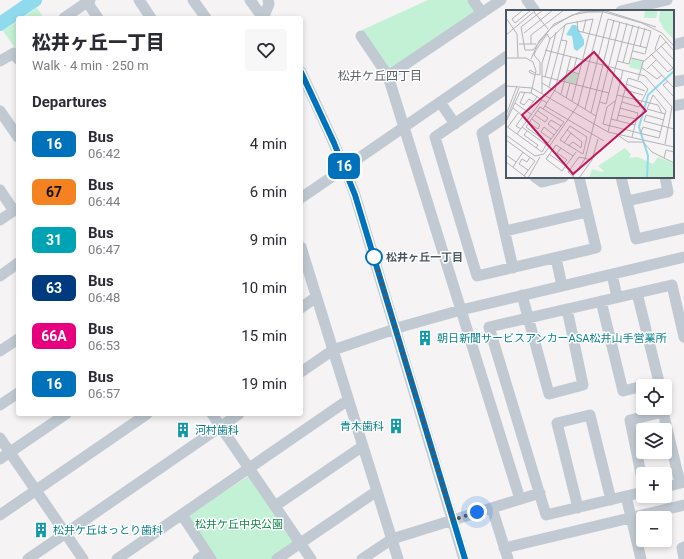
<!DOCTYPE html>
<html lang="en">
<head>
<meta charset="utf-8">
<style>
	:root { --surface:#fff; --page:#f7f7f7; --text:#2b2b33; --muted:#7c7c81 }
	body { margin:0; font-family:Roboto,"Noto Sans JP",sans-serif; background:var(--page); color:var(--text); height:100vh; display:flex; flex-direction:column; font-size:15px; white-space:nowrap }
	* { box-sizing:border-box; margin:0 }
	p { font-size:13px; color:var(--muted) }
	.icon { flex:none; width:22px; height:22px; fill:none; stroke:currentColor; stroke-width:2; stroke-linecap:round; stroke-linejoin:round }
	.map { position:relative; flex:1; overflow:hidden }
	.details { position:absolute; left:16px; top:16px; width:287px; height:400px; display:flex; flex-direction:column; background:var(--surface); border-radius:4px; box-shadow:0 2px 6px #0003 }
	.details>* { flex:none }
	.badge { padding:0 8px; border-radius:6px; font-size:14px; line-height:26px }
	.controls { position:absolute; left:636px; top:379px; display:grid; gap:8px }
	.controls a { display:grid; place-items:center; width:36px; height:36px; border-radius:4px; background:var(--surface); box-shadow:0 2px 6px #0003; font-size:20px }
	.you { position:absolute; width:20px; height:20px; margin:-10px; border:3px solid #fff; border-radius:50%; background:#1a73e8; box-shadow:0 0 0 6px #1a73e833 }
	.map>.badge { position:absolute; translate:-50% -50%; box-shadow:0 0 0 2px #fff }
	h2 { padding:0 16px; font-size:15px; line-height:36px }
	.round { display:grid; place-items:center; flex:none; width:42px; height:42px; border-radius:4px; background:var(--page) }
	.head { display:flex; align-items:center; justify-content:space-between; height:68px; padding:0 16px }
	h1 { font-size:19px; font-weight:800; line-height:30px }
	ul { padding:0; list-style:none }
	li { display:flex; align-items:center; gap:12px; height:48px; padding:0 16px }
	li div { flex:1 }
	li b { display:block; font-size:15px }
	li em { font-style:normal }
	li .badge { min-width:44px; font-weight:700; text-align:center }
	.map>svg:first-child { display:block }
	.green { fill:#c3f1d5 }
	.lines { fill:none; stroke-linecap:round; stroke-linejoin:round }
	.river { stroke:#90daee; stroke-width:14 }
	.minor { stroke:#c1cad2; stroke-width:11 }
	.line-casing { stroke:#fff; stroke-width:9 }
	.line { stroke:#0072bc; stroke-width:6 }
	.walk { stroke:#4a5661; stroke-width:4; stroke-dasharray:0 7.2 }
	.stop-dot { fill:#fff; stroke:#0072bc; stroke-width:2 }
	.labels { text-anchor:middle; stroke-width:3; stroke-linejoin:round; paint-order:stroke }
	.stop-label { font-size:11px; font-weight:bold; fill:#4a5661; stroke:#fff; text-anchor:start }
	.culture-label { font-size:11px; fill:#0d838f; stroke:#fff; text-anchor:start }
	.park-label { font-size:11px; fill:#17864f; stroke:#fff }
	.neighbourhood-label { font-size:12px; fill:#5f6368; stroke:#fff }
	.inset-river { fill:none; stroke:#90daee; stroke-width:2 }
	.inset-road { fill:none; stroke:#b1b4b9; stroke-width:1 }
	.view { fill:#c2185b; fill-opacity:0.15; stroke:#c2185b; stroke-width:2 }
	.inset-edge { fill:none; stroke:#4a5661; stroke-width:2 }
</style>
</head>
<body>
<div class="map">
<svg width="684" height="559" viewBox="0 0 684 559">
	<rect width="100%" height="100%" fill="#f5f3f3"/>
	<path class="green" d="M428 0H469L475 8 474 13 391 72 362 32V30Z
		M37 8 44 18H22Z
		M18 21V52L3 31Z
		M250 475 295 543 271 559H216L188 516Z"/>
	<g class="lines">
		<path class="river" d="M0 24 35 0"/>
		<path class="minor" d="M139 0 151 18
			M193 0 206 18
			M250 0 263 18
			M473 0 482 13
			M527 0 535 11
			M87 2 98 18
			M621 11 667 0
			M64 18 90 0
			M263 18 269 4 268 0
			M361 36 388 76 520 499
			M673 45 684 42
			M0 61 14 53 18 59
			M301 72C320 113 340 153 355 195L464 559
			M388 76 501 0
			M673 82 684 80
			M507 88 435 137 477 276 596 248 579 177
			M440 102 455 124
			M673 106 684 104
			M0 111 18 137
			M507 116 482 133 513 268
			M535 177 542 182 563 177
			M621 177 636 239 684 228
			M0 190 14 211
			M301 198 507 56
			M627 201 668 192 665 177
			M0 220 18 208
			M505 231 587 212
			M301 247 398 559
			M556 258 562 286
			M612 274 617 297
			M0 276 18 263
			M522 295 549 394 583 385 567 309
			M601 301 623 391 659 382 637 293
			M301 308 316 297
			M0 351 18 339
			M301 372 333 350 404 326 461 310 684 257
			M0 405 18 393
			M212 414 311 559
			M0 438 83 559
			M0 459 66 414
			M643 484 630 420 663 412 680 483
			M665 487 684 482
			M643 492 546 515 489 327 672 285 684 337
			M626 496 641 559
			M275 506 363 446
			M492 508 508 559
			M578 508 557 423 590 415 611 500
			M0 515 147 414
			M182 515 211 559
			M684 547 682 548 684 558
			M504 548 684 505
			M28 559 239 414
			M117 559 348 400
			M198 559 207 553
			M277 559 377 491
			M362 559 392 539 540 493"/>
	</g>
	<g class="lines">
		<defs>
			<path id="line" d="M301 72 334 143 355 195 465 559"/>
		</defs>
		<use href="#line" class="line-casing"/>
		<use href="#line" class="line"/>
		<path class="walk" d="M374 257 453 520 477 512"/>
	</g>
	<defs>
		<symbol id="building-bare" viewBox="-9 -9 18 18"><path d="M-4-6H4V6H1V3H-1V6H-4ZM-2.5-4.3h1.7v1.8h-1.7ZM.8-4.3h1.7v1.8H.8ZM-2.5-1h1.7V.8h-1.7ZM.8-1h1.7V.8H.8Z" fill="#0f9aa8" stroke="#fff" stroke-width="2.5" paint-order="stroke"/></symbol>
	</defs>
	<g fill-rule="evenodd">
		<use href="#building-bare" x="414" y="327" width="22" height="22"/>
		<use href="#building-bare" x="385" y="415" width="22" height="22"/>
		<use href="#building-bare" x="172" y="419" width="22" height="22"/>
		<use href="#building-bare" x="30" y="519" width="22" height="22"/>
	</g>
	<circle class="stop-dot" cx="374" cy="257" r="8"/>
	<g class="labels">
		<g class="stop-label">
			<text x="386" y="261">松井ヶ丘一丁目</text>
		</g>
		<g class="culture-label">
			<text x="437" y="342">朝日新聞サービスアンカーASA松井山手営業所</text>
			<text x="384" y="430" text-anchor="end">青木歯科</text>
			<text x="195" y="434">河村歯科</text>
			<text x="53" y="534">松井ケ丘はっとり歯科</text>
		</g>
		<g class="park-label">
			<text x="239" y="528">松井ケ丘中央公園</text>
		</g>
		<g class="neighbourhood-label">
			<text x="380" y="80">松井ケ丘四丁目</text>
		</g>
	</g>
	<g transform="translate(506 10)">
		<rect width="168" height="168" fill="#f5f3f3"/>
		<path d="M139 0H152L150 8H138ZM154 0H168V30L157 18 154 11 153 12ZM126 48 138 51 134 60 123 57ZM61 61 72 64 70 74 58 71ZM119 138 125 144 123 148 132 147 147 154 152 147 168 154V168H83L86 159 96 162 98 161 92 156Z" fill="#c3f1d5"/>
		<path d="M66 15H70L78 30V35L71 41 68 39 66 26 60 25Z" fill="#90daee"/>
		<path class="inset-river" d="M141 168 142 146 133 117 142 85 168 61"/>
		<path class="inset-road" d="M17 0 6 9 9 13 25 0M37 0 15 17 19 40H27L48 14 74 2 100 1 150 17M28 2 42 19M0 8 11 24 12 48M71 11 72 21 141 38M77 22 80 9M18 23 47 0M0 25 30 0M13 34H30M25 34V25L58 0M155 36 168 50M134 37 139 18M39 40 139 66 166 97 159 134M145 44 162 62 167 58M0 48H20L27 52 30 61 25 83M125 48 138 51M25 49 33 31 46 17 66 5 82 2H98L136 13 156 23 168 36M111 51 123 54 133 16M117 53 127 15M145 54 168 78M135 57 151 69 156 65M167 58 149 39 154 25 168 41M141 59 150 50M61 60 73 64M67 62 71 47M29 64 34 65V52L28 45 30 40 41 24 44 29M29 65 23 62 24 60 29 63M36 66 103 83M39 67 50 22M132 70 137 52 160 32M162 71 157 75 168 87M36 73 90 106M120 74 139 81M0 76 26 78 102 122 168 137M43 77 59 15M119 80 137 85M19 82 14 93 18 95 23 89 28 92M36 83V53L44 29 60 14 87 9 66 91M55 84 65 46M111 85 152 95 156 103M60 88 64 73M109 91 101 97 97 114 153 128 159 104 160 101 147 85 141 99 159 104M94 92 100 94 121 13M9 93 26 105M39 96 98 131M34 97 58 112 42 133 20 117ZM7 98 17 106 10 116 15 119M114 98 132 103 126 127M37 99 49 80 61 31 55 30M79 99 102 9 145 21 139 44 127 41M20 101 31 87M85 103 108 10M0 105 11 76M29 105 39 112 42 108 32 101M112 105 130 109M105 109 129 115M0 110 13 78M111 110 122 68 135 72 142 79 133 97 116 92M158 110 140 105 138 111 168 119M0 112 14 82 25 83 41 93M23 113 32 119 34 115 26 109M0 116 36 142 40 135M64 116 81 127 77 144 54 130ZM2 117 12 103M16 117 43 137M61 120 76 132 75 138 67 132 62 136M21 121 18 125 32 135 30 138M51 121 42 114 45 110 55 116M102 122 117 60M135 123 137 117 155 122M11 124 36 90M110 124 122 132H137L146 142 168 153M0 125 29 146 38 144 72 95 97 0M45 129 35 122 38 117 48 125M0 130 29 151 18 166M58 133 65 123M43 144 57 154 61 150 51 143 55 138M0 145 10 152M67 146 50 135 40 149 56 161 70 142M158 148 160 140 168 142M0 152 21 168M7 157 17 142M22 160 13 154 16 149 21 152 24 147M67 166 79 149 114 12M22 168 34 147M69 168 62 162 73 147 86 150M73 168 86 150 92 129"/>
		<path class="view" d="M88 42 140 101 67 164 16 105Z"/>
		<rect width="168" height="168" class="inset-edge"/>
	</g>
</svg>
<div class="controls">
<a><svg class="icon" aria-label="locate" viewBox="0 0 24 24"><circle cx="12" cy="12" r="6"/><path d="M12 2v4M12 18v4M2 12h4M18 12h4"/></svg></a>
<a><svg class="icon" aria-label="layers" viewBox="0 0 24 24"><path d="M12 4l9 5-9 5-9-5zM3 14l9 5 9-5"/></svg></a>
<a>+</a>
<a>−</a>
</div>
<div class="you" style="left:477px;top:512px"></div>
<b class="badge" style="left:344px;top:166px;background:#0072bc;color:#fff">16</b>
<section class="details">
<div class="head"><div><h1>松井ヶ丘一丁目</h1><p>Walk · 4 min · 250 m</p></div><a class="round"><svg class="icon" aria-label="heart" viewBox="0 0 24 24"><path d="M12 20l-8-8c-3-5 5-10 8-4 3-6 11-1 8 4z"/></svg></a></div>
<h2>Departures</h2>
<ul>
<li><span class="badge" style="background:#0072bc;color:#fff">16</span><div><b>Bus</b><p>06:42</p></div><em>4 min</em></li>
<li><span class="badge" style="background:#f58220;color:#111">67</span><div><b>Bus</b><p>06:44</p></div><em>6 min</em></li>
<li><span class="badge" style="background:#00a3b4;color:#fff">31</span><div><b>Bus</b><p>06:47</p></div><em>9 min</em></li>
<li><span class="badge" style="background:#003b80;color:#fff">63</span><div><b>Bus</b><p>06:48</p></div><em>10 min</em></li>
<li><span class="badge" style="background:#e6007e;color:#fff">66A</span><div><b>Bus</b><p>06:53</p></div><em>15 min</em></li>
<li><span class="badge" style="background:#0072bc;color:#fff">16</span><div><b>Bus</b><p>06:57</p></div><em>19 min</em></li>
</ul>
</section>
</div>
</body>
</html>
